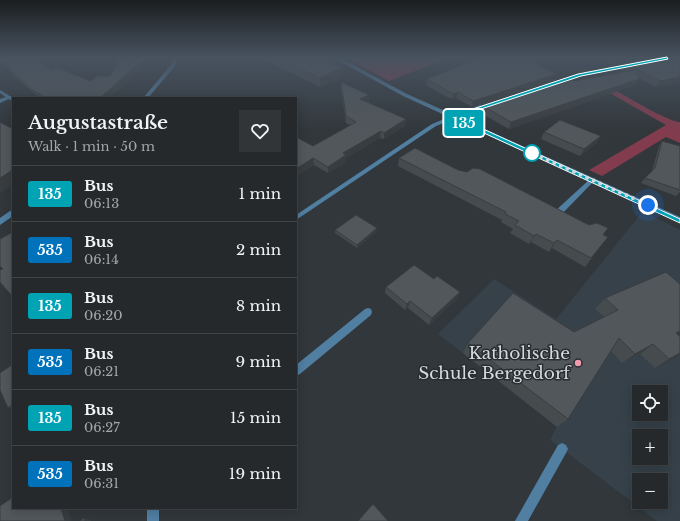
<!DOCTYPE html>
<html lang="en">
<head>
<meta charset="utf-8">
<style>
	:root { --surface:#25292c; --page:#313538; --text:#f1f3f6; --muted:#a3a6a9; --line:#424548 }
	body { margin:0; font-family:"Libre Baskerville",serif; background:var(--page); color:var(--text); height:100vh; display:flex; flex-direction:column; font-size:15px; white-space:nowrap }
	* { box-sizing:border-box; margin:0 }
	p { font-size:13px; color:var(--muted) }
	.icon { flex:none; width:22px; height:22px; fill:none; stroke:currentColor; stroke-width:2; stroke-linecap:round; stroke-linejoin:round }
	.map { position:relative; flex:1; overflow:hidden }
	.details { position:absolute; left:12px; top:97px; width:285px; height:412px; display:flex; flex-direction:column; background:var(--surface); border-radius:0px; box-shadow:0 2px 10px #0003,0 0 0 1px var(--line) }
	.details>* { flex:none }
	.badge { padding:0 8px; border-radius:3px; font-size:14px; line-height:26px }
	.fabs { position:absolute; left:632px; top:385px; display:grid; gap:8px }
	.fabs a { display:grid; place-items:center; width:36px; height:36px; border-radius:0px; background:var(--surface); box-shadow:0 2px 10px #0003,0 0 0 1px var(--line); font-size:20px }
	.you { position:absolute; width:20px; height:20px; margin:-10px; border:3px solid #fff; border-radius:50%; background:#1a73e8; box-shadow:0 0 0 6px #1a73e833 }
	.map>.badge { position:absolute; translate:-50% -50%; box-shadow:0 0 0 2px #fff }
	.round { display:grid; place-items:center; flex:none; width:42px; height:42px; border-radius:0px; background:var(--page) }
	.head { display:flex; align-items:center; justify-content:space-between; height:68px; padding:0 16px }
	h1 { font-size:19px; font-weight:600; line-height:30px }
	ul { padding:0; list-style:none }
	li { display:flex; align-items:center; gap:12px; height:56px; padding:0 16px; border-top:1px solid var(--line) }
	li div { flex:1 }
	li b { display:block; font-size:15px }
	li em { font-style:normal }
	li .badge { min-width:44px; font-weight:700; text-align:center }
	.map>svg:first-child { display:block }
	.built { fill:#364149; fill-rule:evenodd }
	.green { fill:#823c4e }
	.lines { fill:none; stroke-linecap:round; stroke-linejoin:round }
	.lane { fill:#517fa2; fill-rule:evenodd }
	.street { fill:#517fa2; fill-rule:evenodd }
	.wall { fill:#464b4e }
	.shaded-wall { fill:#393d40 }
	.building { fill:#51575b; stroke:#393d40 }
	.line { fill:#00a3b4; stroke:#fff }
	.walk { stroke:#d6d9dc; stroke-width:4; stroke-dasharray:0 7.2 }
	.stop-dot { fill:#fff; stroke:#00a3b4; stroke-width:2 }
	.poi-dot { fill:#f29aad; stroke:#282d31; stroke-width:1.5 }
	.labels { text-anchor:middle; stroke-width:3; stroke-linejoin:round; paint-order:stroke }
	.near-poi-label { font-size:17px; fill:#d6d9dc; stroke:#282d31; text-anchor:end }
</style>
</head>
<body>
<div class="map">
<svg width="680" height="521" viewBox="0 0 680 521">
	<rect width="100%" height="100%" fill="#31373b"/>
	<path class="built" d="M643 211 680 230V521H657L550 440 557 426 438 334 494 279 556 319ZM639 392H661V414H639ZM639 436H661V458H639ZM639 480H661V502H639Z"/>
	<path class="green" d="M346 58H448L389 81Z
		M595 77C608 86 667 122 680 122V143L666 137 602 176 589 170 666 125 585 79Z"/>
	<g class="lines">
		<path class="lane" d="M9 96H11V98L0 103V99Z
			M592 178 595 180 594 181 560 216H554L553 214 554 212 590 179Z
			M368 308 371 309 372 312 371 315 300 374 296 376V365L365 309Z
			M562 443 566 445 568 449 566 453 528 521H515L558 445Z"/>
		<path class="street" d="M5 58H13L0 62V60Z
			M173 58H177L175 66 148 98H143L171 65Z
			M334 58H340L407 94 454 115 488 102H492V104L458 117 680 217V222L454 119 436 126 296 220V215L432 124 449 117 403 96Z
			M634 63H636V65L599 71 558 82 556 81 599 69Z
			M0 90 13 98V102L0 93Z
			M10 211H13V216L0 225V218Z
			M147 508H159V521H147Z"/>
	</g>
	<path class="wall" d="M1 58 42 63 52 70 110 98H40L15 77Z
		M261 58H341V63L336 65 343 76 320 87Z
		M344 58H360L349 61Z
		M600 58H680L656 87 639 78 635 85 509 129 479 112 481 105 574 81 626 72 622 69 625 63 614 65Z
		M537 65 557 74 555 80 472 107 456 98 452 99 445 96 426 85 427 79Z
		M341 82 369 95V102H367L405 126 384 139 380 138 346 158V162L328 173 314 165 296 176 313 146 350 125 346 123 341 88Z
		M544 132 597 143 580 156 541 139Z
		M662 141 680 146V192L676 196 641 183 645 178 652 171 659 146Z
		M399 158 458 170 608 237 585 267 552 248 549 252 531 242 529 244 510 233 513 229 501 222 502 220 398 166Z
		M335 230 376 232 357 248 335 233Z
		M680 284V335L678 336 680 337V354L655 368 640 354 622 363 611 351 568 419 557 427 463 353 468 343 574 332 604 317 595 309 605 298Z
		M386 287 457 299 429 325 408 308 405 310 385 293Z"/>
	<path class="shaded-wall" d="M145 58H153L110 98H100Z
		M328 58H341V63L323 68 322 60Z
		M349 58H360L349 61Z
		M543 58H559L529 68 531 62Z
		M622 58H649L614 65 617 59Z
		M343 67V76L320 87V78Z
		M557 74 555 80 472 107 473 101Z
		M680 77V83L656 87 660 81Z
		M639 79 635 85 509 129 511 122Z
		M458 92 456 98 452 99 453 94Z
		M369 95V102L360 106V99Z
		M406 119 405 126 384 139V133Z
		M381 131 380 138 346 158V162L328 173V167L343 153Z
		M601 136 597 143 580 156 584 149Z
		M313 158 314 165 296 176V169Z
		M13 170V185L0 193V178Z
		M377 228 376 232 357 248V245Z
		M536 234 531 242 529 244 534 236Z
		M557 240 552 248 549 252 554 243Z
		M460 292 457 299 429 325 432 318Z
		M410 301 408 308 405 310 407 304Z
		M680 331V335L662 343 676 333Z
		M653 344 640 354 622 363 635 354Z
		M680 353V354L677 357 655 368 669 359Z
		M13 404V410L8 408Z
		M61 508H68L71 521H65Z
		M84 518 91 520V521H85Z"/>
	<path class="building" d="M1 58H38L40 60 39 61 52 70 58 68 91 81 97 76H110L120 58H145L100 98H46L33 90 11 71Z
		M277 58H328L322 60 343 67 320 78Z
		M478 58H543L531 62 557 74 473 101 458 92 453 94 446 90 427 79Z
		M649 58H680V77L660 81 625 63Z
		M636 70 639 79 511 122 481 105 566 77 574 81Z
		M341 82 369 95 360 99 406 119 384 133 381 131 343 153 346 155 328 167 313 158 296 169V137L313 146 356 122 346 116Z
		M560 120 601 136 584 149 544 132Z
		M0 122 13 129V170L0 178Z
		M662 141 680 146V190L645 178 655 168Z
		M415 148 458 170 467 172 473 168 480 169 589 225 597 223 608 228 603 235 608 237 591 258 557 240 554 243 536 234 534 236 515 225 519 221 505 214 506 212 399 158Z
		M356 215 377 228 357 245 335 230Z
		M13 232V295L12 296 0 282V270L3 269 0 266V239Z
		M414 265 434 279 437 276 460 292 432 318 410 301 407 304 386 287Z
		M666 272 680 284V331L676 333 680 337V353L669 359 653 344 635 354 619 338 568 419 468 343 513 293 574 332 618 310 605 298Z
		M13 364V404L8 408 0 390V373Z
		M13 497V508H61L65 521H0V506Z
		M373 504 388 521H358Z
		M84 518 85 521H80Z"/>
	<linearGradient id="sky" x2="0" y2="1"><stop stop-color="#1b1e20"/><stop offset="0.44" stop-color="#485360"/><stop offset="1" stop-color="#485360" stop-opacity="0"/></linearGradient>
	<rect width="680" height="131" fill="url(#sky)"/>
	<path class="line" d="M667 57 668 59 581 76 457 117 680 219V223L449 117 578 74Z"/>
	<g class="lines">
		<path class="walk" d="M532 153 530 152 648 205"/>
	</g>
	<circle class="stop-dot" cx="532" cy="153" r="8"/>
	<circle class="poi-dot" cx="578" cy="363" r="4"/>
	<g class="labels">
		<g class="near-poi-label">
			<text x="570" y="359">Katholische<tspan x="570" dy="20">Schule Bergedorf</tspan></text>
		</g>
	</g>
</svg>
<div class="fabs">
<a><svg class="icon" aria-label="locate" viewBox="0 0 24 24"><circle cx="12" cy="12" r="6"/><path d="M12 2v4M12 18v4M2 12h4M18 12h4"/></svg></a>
<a>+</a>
<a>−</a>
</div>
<div class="you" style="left:648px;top:205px"></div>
<b class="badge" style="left:464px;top:123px;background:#00a3b4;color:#fff">135</b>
<section class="details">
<div class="head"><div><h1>Augustastraße</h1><p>Walk · 1 min · 50 m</p></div><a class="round"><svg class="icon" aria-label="heart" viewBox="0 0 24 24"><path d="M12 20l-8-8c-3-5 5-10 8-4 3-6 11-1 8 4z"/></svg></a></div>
<ul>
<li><span class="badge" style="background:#00a3b4;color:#fff">135</span><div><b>Bus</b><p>06:13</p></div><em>1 min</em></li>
<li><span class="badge" style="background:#0072bc;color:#fff">535</span><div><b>Bus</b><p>06:14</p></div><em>2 min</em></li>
<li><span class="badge" style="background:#00a3b4;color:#fff">135</span><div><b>Bus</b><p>06:20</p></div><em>8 min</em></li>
<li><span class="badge" style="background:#0072bc;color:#fff">535</span><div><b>Bus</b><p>06:21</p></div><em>9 min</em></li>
<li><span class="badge" style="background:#00a3b4;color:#fff">135</span><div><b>Bus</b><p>06:27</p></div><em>15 min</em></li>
<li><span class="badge" style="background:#0072bc;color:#fff">535</span><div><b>Bus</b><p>06:31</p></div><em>19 min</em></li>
</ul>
</section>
</div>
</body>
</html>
